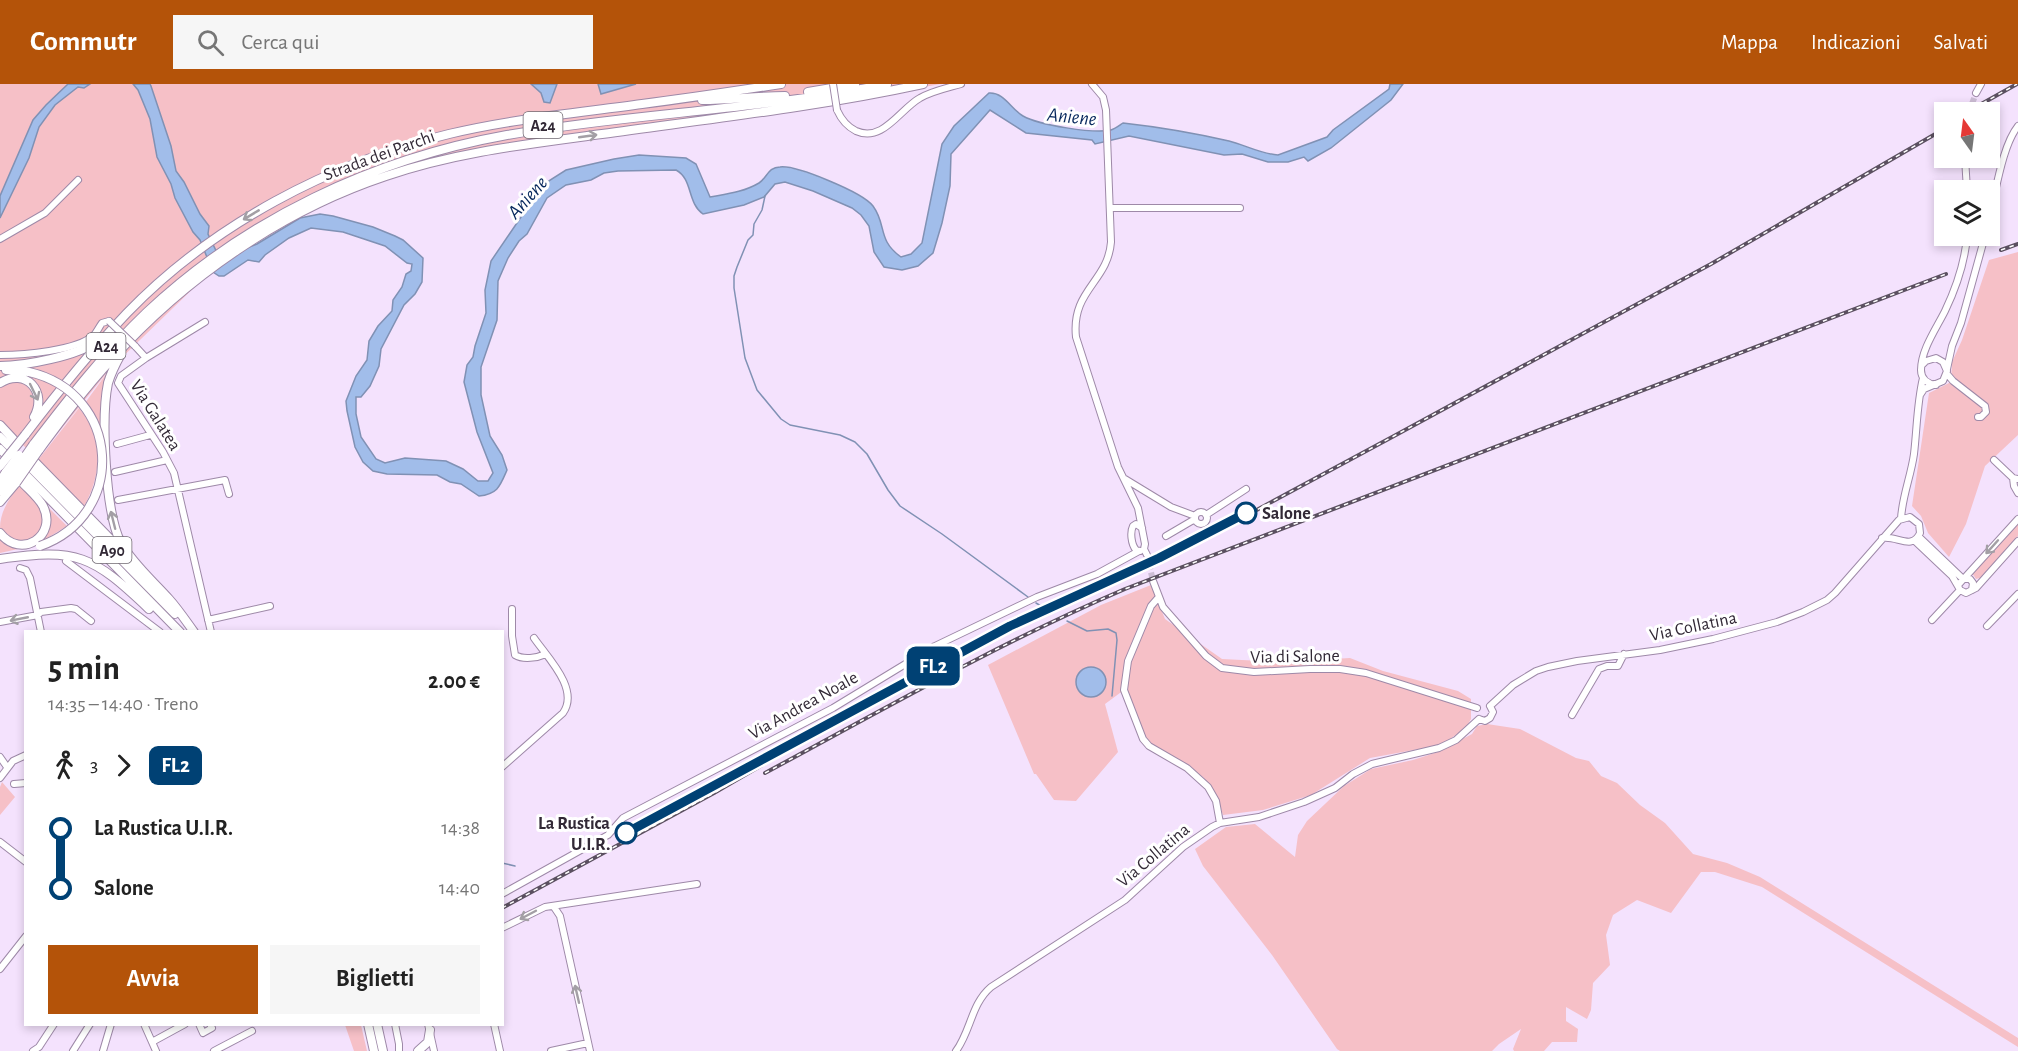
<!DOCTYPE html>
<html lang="it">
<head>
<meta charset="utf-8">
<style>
	:root { --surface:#fff; --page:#f6f6f6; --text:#222; --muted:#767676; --accent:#b45309 }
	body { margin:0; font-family:"Alegreya Sans",sans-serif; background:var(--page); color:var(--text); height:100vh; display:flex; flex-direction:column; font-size:22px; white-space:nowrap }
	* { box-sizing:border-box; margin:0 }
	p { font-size:20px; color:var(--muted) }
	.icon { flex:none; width:33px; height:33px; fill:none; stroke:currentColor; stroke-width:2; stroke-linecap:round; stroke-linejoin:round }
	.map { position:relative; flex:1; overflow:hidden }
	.panel { position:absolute; left:24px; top:546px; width:480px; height:396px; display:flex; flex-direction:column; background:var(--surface); border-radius:0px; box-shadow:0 3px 9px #0003 }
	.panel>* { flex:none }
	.badge { padding:0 12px; border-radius:9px; font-size:21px; line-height:39px }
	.needle { width:39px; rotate:346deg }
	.controls { position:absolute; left:1934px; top:18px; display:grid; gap:12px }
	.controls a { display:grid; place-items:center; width:66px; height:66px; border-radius:0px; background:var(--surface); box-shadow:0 3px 9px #0003; font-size:30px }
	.map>.badge { position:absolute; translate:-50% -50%; box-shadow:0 0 0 3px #fff }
	.legs { display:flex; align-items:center; gap:9px; height:66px; padding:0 24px; font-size:20px }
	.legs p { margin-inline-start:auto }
	.head { display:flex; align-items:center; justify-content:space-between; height:102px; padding:0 24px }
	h1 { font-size:33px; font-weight:700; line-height:45px }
	.button { display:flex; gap:12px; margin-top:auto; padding:12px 24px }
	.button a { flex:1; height:69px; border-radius:0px; background:var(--accent); color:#fff; font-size:24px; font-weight:700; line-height:69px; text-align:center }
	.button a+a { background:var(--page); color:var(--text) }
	ul { padding:0 24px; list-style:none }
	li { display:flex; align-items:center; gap:21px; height:60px; font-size:22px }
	li i { display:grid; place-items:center; width:9px; height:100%; margin:0 8px; background:currentColor }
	li i::after { content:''; width:15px; height:15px; margin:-8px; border:4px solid; border-radius:50%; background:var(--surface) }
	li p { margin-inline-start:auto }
	li:first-child i { background:linear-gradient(#0000 50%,currentColor 0) }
	li:last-child i { background:linear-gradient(currentColor 50%,#0000 0) }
	header { display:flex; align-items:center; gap:36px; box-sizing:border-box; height:84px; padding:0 30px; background:var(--accent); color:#fff }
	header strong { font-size:28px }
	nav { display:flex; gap:33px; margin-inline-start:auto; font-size:21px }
	.search { width:420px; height:54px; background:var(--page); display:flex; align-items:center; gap:15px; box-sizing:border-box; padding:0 21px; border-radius:0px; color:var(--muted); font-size:22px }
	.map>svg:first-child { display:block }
	.green { fill:#f6c0c7 }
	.water { fill:#a1bdea; stroke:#8091b4; stroke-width:1.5 }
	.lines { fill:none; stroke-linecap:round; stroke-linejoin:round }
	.stream { stroke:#8091b4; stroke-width:1.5 }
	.minor-tunnel { stroke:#cdbdd5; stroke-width:6; stroke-dasharray:6 3; stroke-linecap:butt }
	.minor-casing { stroke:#9e89a8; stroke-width:8 }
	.highway-casing { stroke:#9e89a8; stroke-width:10 }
	.minor { stroke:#fff; stroke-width:6 }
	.highway { stroke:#fff; stroke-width:8 }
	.rail-casing { stroke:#5b5060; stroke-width:4 }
	.rail { stroke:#fff; stroke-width:1.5; stroke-dasharray:4.5; stroke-linecap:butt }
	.minor-bridge-casing { stroke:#9e89a8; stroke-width:8; stroke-linecap:butt }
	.highway-bridge-casing { stroke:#9e89a8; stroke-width:10; stroke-linecap:butt }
	.minor-bridge { stroke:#fff; stroke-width:6 }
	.highway-bridge { stroke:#fff; stroke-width:8 }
	.oneway { stroke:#a39fa5 }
	.line-1-casing { stroke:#fff; stroke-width:14 }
	.line-1 { stroke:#004174; stroke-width:9 }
	.stop-1-dot { fill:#fff; stroke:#004174; stroke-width:3 }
	.labels { text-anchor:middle; stroke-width:6; stroke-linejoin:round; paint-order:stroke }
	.shield { fill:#fff; stroke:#706972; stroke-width:1.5 }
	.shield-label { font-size:16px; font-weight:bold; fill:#322936 }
	.street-label { font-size:18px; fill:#322936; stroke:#fff }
	.stop-label { font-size:18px; font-weight:bold; fill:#322936; stroke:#fff; text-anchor:start }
	.water-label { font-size:20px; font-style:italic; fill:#06275c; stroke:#fff }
</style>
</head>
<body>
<header>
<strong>Commutr</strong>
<div class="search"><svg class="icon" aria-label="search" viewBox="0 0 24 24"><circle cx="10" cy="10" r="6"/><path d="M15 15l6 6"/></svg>Cerca qui</div>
<nav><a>Mappa</a><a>Indicazioni</a><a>Salvati</a></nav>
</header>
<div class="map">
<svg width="2018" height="967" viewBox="0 0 2018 967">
	<rect width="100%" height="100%" fill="#f4e2fd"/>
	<path class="green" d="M0 0H940L867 14 472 72 410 87 332 116 300 133 229 174 205 193 110 285 103 358 85 319 109 286 37 375 0 338Z
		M2018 168V351L1985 382 1966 440 1949 473 1928 449 1921 432 1912 422 1929 309 1951 298 1952 278 1962 256 1989 176Z
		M79 324C104 354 102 392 83 424L38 376Z
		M20 401 39 420 45 441 32 456 14 457C10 454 2 449 0 444 0 427 10 413 20 401Z
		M42 417 67 442 36 461 0 469V453L14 462 44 451Z
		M2018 440V452L1980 494 1976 495 1972 489Z
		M1151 501 1165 535 1222 575 1281 578 1350 574 1383 587 1458 607 1471 615V635L1466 644 1441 661 1370 674 1311 711 1263 726 1223 731 1216 710 1203 693 1145 658 1124 606 1105 620 1118 668 1076 717 1054 716 1036 690H1034L988 581 1101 521Z
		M1487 640 1520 645 1576 674 1589 677 1601 692 1617 699 1640 721 1665 739 1693 770 1727 779 1760 793 2018 954V963L1762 803 1715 788H1701L1671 829 1637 816 1613 831 1606 851 1610 881 1593 899 1591 926 1587 935 1566 923V937L1578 945 1577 958H1552L1544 967H1514L1513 965 1521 945 1499 960 1492 967H1340L1337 965 1272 871 1203 782 1195 765 1226 743 1255 740 1295 773 1298 751 1307 737 1344 702 1371 685 1413 676 1438 668 1472 650 1477 642Z
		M2 698 15 713 0 731V703Z
		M345 941H361L367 967H354Z"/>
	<path class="water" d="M68 0H90L84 4 78 3 55 21 39 43 29 74 0 134V112L33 36 46 21Z
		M133 0H150L151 2 171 62 176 87 184 98 200 130 209 142 208 150 221 177 244 165 257 160 300 134 320 130 333 132 373 143 395 152 403 156 423 174 422 198 415 210 404 221 381 265 379 282 370 302 361 313H356V330L361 353 376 375 385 379 405 374 446 377 463 385 478 397H488L493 389 477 348 464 298 467 281 473 273 475 262 486 229 485 206 491 177 534 114 547 98 566 86 614 75 639 71 686 74 696 80 710 113C726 110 744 108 759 99 767 94 768 83 780 83 796 81 862 108 873 122 887 141 877 156 901 173L911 170 922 159 942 60 954 42 989 9C1004 8 1011 25 1023 32 1039 41 1094 50 1111 46 1115 45 1120 41 1123 39 1159 43 1194 49 1229 57 1245 61 1261 70 1278 71L1327 53 1333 46 1389 5 1390 0H1403L1391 16 1331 64 1308 77 1304 73 1288 78H1268L1242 70 1224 71 1129 52 1095 60 1092 56 1026 49 990 26 951 70 950 102 942 139 933 169 918 182 902 186 884 183 874 168 869 142 861 131 852 124 813 107 785 98 775 100 764 113 744 121 703 130C687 119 693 95 676 86L618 87 604 89 591 96 566 101 547 114 527 150 519 157 508 174 498 197 497 236 481 283V311L490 352 502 371 507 386C500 402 498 410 479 412L461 400 450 398 437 391 387 390 373 387 363 378 355 363 347 327 346 317 356 292 367 276 369 257 378 242 392 227 393 216 402 203 406 190 411 187 412 180 407 179 385 162 343 148 311 144 289 154 265 171 259 178 248 176 224 192H219L213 188 200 156 193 148 175 114 171 100 157 73 150 35 138 6Z
		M531 0H557L550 19 544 18 541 9Z
		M598 0H636L601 10Z
		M1076 598a15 15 0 1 1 30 0a15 15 0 1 1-30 0Z"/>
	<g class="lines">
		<path class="stream" d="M765 112 762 126 754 140 753 151 748 156 737 183 734 192V204L745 274 757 306 781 335 790 341 840 351 855 358 867 370 888 406 900 422 942 450 1028 513
			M1036 519 1041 522
			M1067 537 1087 547 1108 545 1116 549 1117 556 1112 612
			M502 779 515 782"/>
		<path class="minor-tunnel" d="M1969 28 1976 9
			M1147 471 1153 497"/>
		<defs>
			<path id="minor" d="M1092 0 1103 13 1106 26 1111 158C1108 198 1071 206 1076 253L1118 383 1138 424 1145 460 1144 465 1147 471
				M1976 9 1981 0
				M837 26C841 35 846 42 856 47 883 59 900 25 920 14 932 7 947 4 961 0
				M1965 74 1967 106
				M1111 124H1240
				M1989 134C1996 108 2002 62 2018 42
				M0 155 45 129 78 96
				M135 262 146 274 121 292 118 299 163 368 174 389 211 548
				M0 271C23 271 77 267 94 251 97 248 99 243 102 239L109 237
				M146 274 205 238
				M1947 285 1952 262 1961 239 1985 152
				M1947 290 1953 297 1985 322 1986 328 1981 333H1978
				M1936 301C1928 300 1921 295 1921 286 1921 266 1936 245 1945 227 1956 204 1965 177 1967 152
				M1920 311 1924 305 1943 297 1947 287 1943 278 1936 274 1926 277 1922 281
				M117 360 150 351
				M1994 376 2013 394
				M115 388 167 376
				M1125 395 1171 423 1195 432
				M2018 395 2013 394 2014 402 2018 409
				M118 416 225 396 229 410
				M1195 434a6 6 0 1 1 12 0a6 6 0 1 1-12 0Z
				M1206 431 1246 405
				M1901 435C1902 413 1911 392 1914 370 1917 344 1917 319 1923 294
				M1166 452 1195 435
				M1919 453 1963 495H1970L1973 499 1972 506
				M1915 457 1952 492 1959 504
				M1140 467 1136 466C1131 460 1130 448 1133 442L1136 440 1142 444
				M66 477 160 548
				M20 484 26 486 30 494 41 548
				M1153 497 1163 523 1206 572 1222 584 1254 588 1310 585H1340L1366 589 1477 624
				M1959 500 2018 435
				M1960 506 1966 509 1976 504 2018 457
				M1158 514 1151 522 1128 577 1124 606 1143 655 1149 662 1187 684 1208 703 1216 717 1220 739
				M512 525V552L515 571C523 576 537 574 546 570
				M208 536 270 522
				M1932 536 1960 506
				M0 538 38 531 41 528 71 524 76 525 91 537
				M1987 542 2018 510
				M1490 622 1513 601 1536 587 1548 583 1577 577 1660 566 1713 555 1777 538 1803 528 1827 516 1835 509 1899 436 1910 433 1919 440 1920 449C1912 467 1897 451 1882 454
				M1572 631 1599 585 1607 582H1618L1624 570
				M1479 635 1485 637 1490 634 1493 628 1490 622
				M0 673 7 683
				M502 683 563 629C580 605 547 573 534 554
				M0 694 13 677 26 671
				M14 700 26 699
				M0 758 26 778
				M502 810 608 751 623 734 833 624 935 562 1037 513 1097 490 1139 467
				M554 823 560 832 590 967
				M502 844 545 823 697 800
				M0 885 26 852
				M144 940 156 967
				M199 940 203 949 212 944 210 940
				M395 940 399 960V967
				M428 940 434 967
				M494 940 500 967
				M152 958 185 940
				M33 967 39 963 54 940
				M73 967 90 940
				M103 967 111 940
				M214 967 252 947
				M551 967 588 959
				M956 967C971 947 971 920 991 903L1125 816 1183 763 1212 743 1220 739 1259 733 1304 718 1335 704 1353 690 1372 680 1439 664 1456 656 1479 635"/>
			<path id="highway" d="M808 8 855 0
				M702 16C730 16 757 12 785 12
				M121 270C116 279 111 289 108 299 101 333 105 429 121 459 133 480 153 497 169 515 178 525 186 537 194 548
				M0 282C24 282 78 272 97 257
				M6 286 29 288
				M0 299C26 283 48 308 34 333
				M0 341 14 356
				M25 351C57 309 90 268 127 229 212 141 329 79 449 50 512 35 577 29 642 20 688 14 735 7 781 0
				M0 353 10 363
				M33 361C69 314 104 269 147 228 246 135 373 75 507 51 633 29 761 26 887 0
				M0 365 5 370
				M39 366C62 335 85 304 111 276 185 194 281 127 386 92 456 68 529 60 602 50 709 35 817 23 923 0
				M35 378 124 469
				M31 384 175 530
				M26 391 180 548
				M0 397 6 388
				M0 407 10 394
				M0 418 16 399
				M0 449C21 476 58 452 43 422 38 413 28 405 21 397
				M0 475C78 464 92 471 149 525
				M368 940 374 967
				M377 940 383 967
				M418 967 428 958 430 946"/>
		</defs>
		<use href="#minor" class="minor-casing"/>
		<use href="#highway" class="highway-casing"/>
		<use href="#minor" class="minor"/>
		<use href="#highway" class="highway"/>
		<defs>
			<path id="rail" d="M1967 28 2017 0
				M2001 166 2018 160
				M765 689C884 625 1001 558 1125 505L1946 190
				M502 824 714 709 846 632 976 562 1004 548 1162 477 1394 352 1711 180 1944 45"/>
		</defs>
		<use href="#rail" class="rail-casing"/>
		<use href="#rail" class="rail"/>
		<defs>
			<path id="minor-bridge" d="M833 0 837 26
				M109 237 135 262"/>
			<path id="highway-bridge" d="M29 288C121 309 128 431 40 462
				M0 382 25 351
				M6 388 19 371
				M10 394 33 361
				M16 399 39 366"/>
		</defs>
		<use href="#minor-bridge" class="minor-bridge-casing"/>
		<use href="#highway-bridge" class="highway-bridge-casing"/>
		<use href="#minor-bridge" class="minor-bridge"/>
		<use href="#highway-bridge" class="highway-bridge"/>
	</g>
	<defs><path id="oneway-shaft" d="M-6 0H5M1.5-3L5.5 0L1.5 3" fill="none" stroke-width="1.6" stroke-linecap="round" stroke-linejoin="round" transform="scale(1.5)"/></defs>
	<g class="oneway">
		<use href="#oneway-shaft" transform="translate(588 52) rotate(-8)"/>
		<use href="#oneway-shaft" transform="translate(251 131) rotate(149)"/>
		<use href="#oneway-shaft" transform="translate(34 308) rotate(64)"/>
		<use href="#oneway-shaft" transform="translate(113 436) rotate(-104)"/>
		<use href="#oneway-shaft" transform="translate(1992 463) rotate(132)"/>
		<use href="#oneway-shaft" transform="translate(19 535) rotate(169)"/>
		<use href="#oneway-shaft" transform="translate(528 831) rotate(152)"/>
		<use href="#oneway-shaft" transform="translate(577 910) rotate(-103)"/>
	</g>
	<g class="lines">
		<defs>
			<path id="line-1" d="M626 749 1010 542 1159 474 1246 429"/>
		</defs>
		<use href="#line-1" class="line-1-casing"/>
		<use href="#line-1" class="line-1"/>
	</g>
	<g class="stop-1-dot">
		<circle cx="1246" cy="429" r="10"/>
		<circle cx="626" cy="749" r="10"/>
	</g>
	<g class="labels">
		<g class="shield">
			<rect x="523.5" y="28" width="39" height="26" rx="4.5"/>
			<rect x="86.5" y="249" width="39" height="26" rx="4.5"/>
			<rect x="92.5" y="453" width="39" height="26" rx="4.5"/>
		</g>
		<g class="shield-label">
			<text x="543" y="47">A24</text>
			<text x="106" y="268">A24</text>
			<text x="112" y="472">A90</text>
		</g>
		<g class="street-label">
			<text transform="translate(379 71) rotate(-20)" y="6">Strada dei Parchi</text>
			<text transform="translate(156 331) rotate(58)" y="6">Via Galatea</text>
			<text transform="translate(1693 542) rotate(-12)" y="6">Via Collatina</text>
			<text transform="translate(1295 572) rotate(-1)" y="6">Via di Salone</text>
			<text transform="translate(803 621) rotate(-29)" y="6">Via Andrea Noale</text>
			<text transform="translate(1153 771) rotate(-40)" y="6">Via Collatina</text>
		</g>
		<g class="stop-label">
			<text x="1262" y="435">Salone</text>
			<text x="610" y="745" text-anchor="end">La Rustica<tspan x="610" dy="21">U.I.R.</tspan></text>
		</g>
		<g class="water-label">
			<text transform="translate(1072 32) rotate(6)" y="7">Aniene</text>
			<text transform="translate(527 113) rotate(-48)" y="7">Aniene</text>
		</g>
	</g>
</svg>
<div class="controls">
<a><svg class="needle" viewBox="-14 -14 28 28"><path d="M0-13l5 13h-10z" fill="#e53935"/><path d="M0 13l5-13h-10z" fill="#767676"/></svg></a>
<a><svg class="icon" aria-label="layers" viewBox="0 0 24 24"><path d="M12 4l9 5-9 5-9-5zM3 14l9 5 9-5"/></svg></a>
</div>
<b class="badge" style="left:933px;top:582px;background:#004174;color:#fff">FL2</b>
<section class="panel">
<div class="head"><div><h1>5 min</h1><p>14:35 – 14:40 · Treno</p></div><b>2.00 €</b></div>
<div class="legs"><svg class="icon" aria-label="walk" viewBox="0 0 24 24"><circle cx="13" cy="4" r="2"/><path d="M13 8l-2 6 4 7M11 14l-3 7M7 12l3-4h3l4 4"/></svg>3<svg class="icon" aria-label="forward" viewBox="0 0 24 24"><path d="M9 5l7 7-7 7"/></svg><b class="badge" style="background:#004174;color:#fff">FL2</b></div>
<ul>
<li><i style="color:#004174"></i><b>La Rustica U.I.R.</b><p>14:38</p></li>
<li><i style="color:#004174"></i><b>Salone</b><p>14:40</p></li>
</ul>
<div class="button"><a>Avvia</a><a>Biglietti</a></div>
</section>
</div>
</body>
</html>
